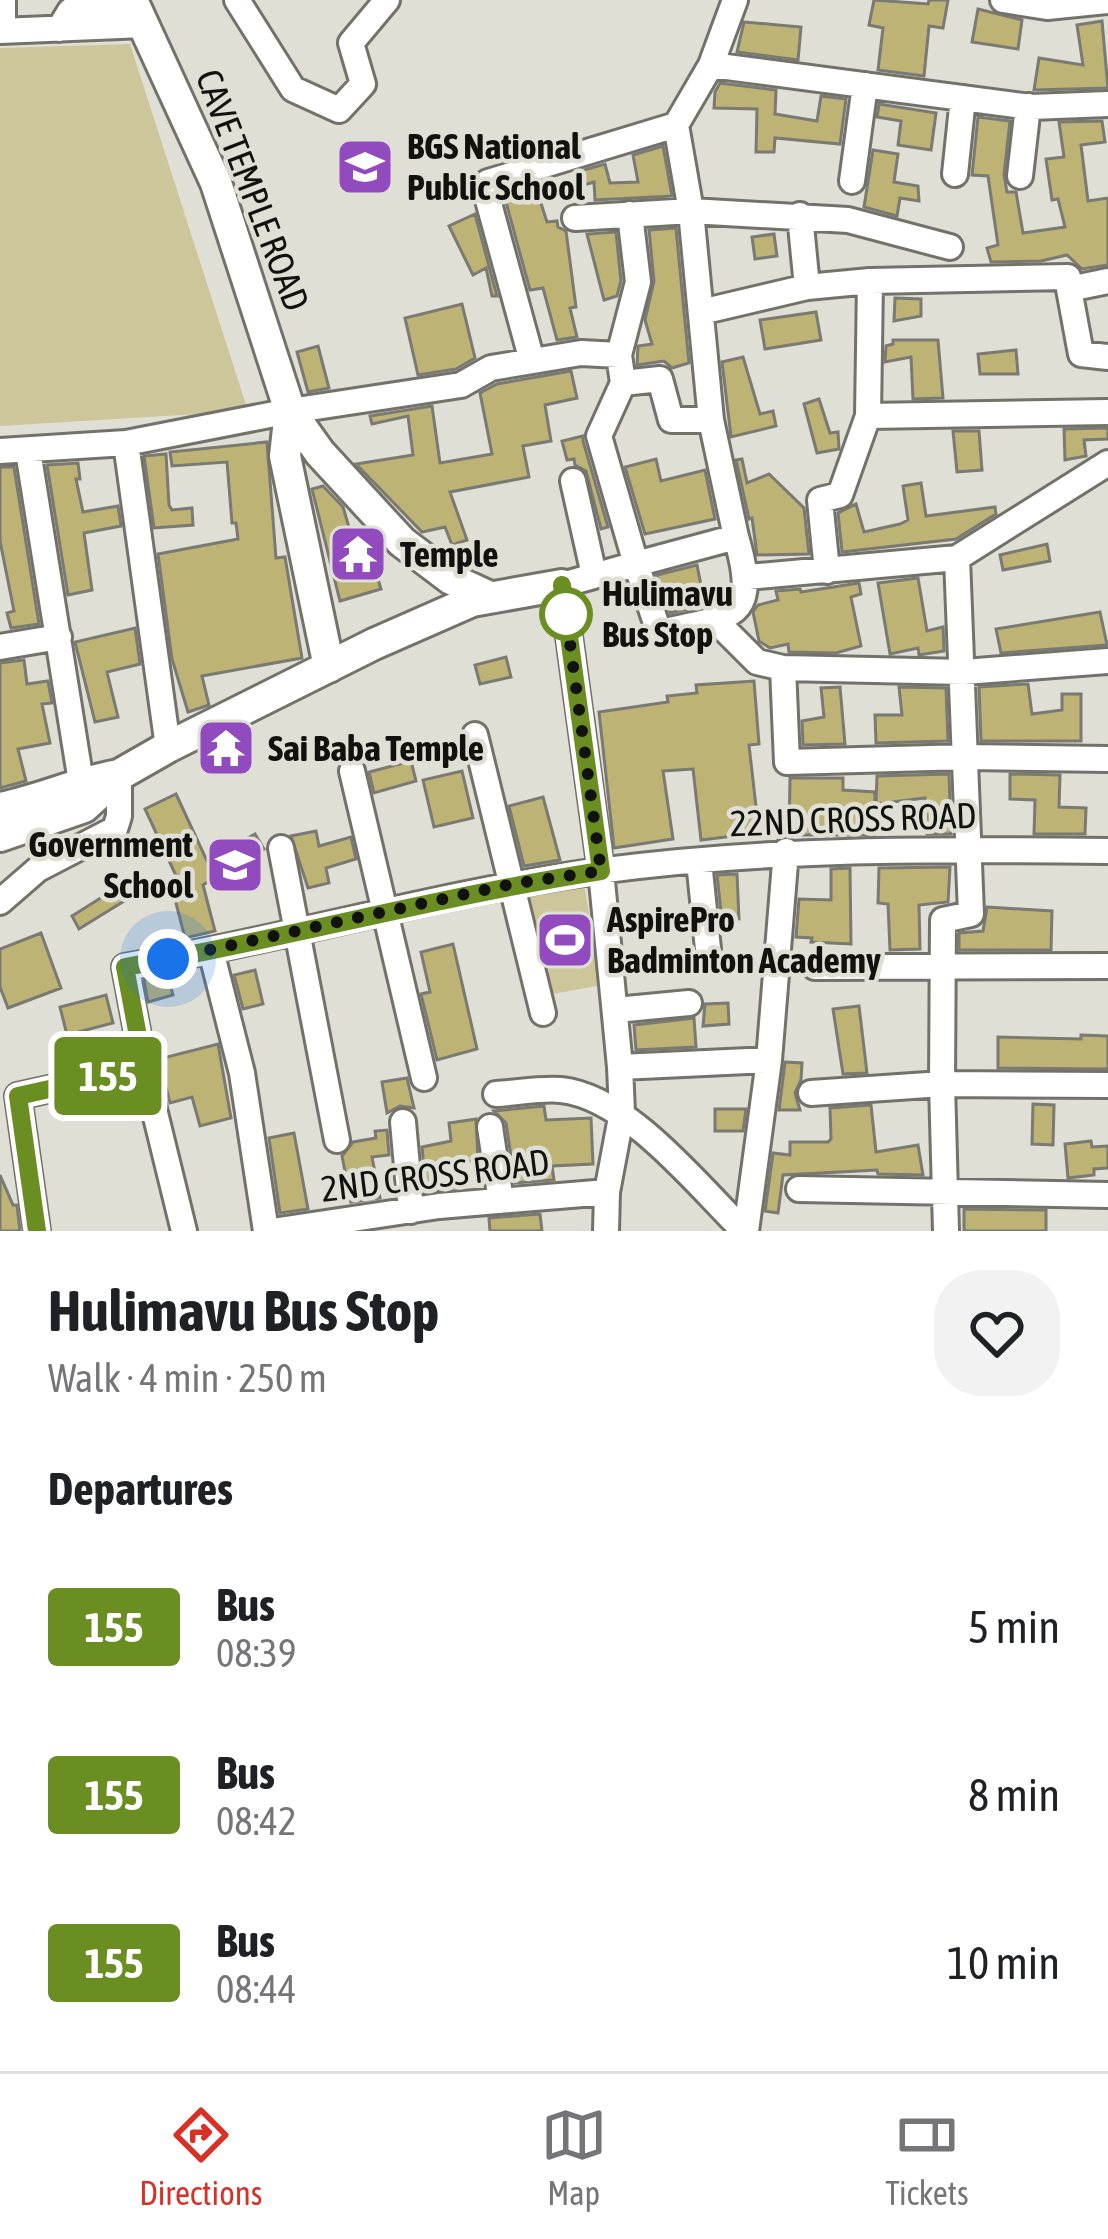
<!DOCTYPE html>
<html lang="en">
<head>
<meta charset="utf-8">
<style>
	:root { --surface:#fff; --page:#f2f2f2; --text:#202124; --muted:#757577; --line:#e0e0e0; --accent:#d93025 }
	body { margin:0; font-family:"Asap Condensed",sans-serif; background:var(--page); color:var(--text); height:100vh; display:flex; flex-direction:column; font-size:45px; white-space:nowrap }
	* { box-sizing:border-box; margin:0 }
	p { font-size:39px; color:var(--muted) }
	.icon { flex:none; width:66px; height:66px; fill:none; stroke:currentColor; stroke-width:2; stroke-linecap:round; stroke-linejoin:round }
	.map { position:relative; height:1231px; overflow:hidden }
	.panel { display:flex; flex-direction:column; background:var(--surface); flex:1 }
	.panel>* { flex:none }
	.badge { padding:0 24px; border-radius:9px; font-size:42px; line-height:78px }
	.you { position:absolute; width:60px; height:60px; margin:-30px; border:9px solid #fff; border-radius:50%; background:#1a73e8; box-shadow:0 0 0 18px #1a73e833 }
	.map>.badge { position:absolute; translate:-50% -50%; box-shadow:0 0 0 6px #fff }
	h2 { padding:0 48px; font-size:45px; line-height:108px }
	.round { display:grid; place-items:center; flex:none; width:126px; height:126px; border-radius:48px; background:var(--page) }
	.headline { display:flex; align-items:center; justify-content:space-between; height:204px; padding:0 48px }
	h1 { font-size:57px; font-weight:700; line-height:90px }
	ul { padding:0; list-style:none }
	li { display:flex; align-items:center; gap:36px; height:168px; padding:0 48px }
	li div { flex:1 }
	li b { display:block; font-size:45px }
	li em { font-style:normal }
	li .badge { min-width:132px; font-weight:700; text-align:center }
	.tab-bar { display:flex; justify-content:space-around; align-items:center; height:168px; border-top:3px solid var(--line); background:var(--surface); font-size:33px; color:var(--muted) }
	.tab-bar a { display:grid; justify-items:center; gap:6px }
	.tab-bar .active { color:var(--accent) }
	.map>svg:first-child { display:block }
	.grass { fill:#cdc69b }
	.building { fill:#bcb375; stroke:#7a7972; stroke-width:3 }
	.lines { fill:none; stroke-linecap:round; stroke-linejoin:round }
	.minor-casing { stroke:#73726a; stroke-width:30 }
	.major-casing { stroke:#73726a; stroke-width:36 }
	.minor { stroke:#fff; stroke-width:24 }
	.major { stroke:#fff; stroke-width:30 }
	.line-casing { stroke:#fff; stroke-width:27 }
	.line { stroke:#6b8e23; stroke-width:18 }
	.walk { stroke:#11110e; stroke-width:12; stroke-dasharray:0 21.6 }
	.stop-dot { fill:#fff; stroke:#6b8e23; stroke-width:6 }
	.labels { text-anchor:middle; stroke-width:9; stroke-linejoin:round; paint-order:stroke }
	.poi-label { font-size:36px; font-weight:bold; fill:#11110e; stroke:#e0dfd6; text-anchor:start }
	.street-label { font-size:36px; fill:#11110e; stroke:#e0dfd6 }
	.stop-label { font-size:36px; font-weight:bold; fill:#11110e; stroke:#e0dfd6; text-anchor:start }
</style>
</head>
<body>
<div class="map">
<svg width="1108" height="1231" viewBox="0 0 1108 1231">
	<rect width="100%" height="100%" fill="#e0dfd6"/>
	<path class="grass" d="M130 44 248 411 0 426V48Z
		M584 885 602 985 547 995 527 895Z"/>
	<path class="building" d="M874 0 928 4 929 0H948L943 28 929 26 924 76 878 70 883 28 869 25Z
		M978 9 1022 20 1018 49 972 42Z
		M1102 21 1108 88 1034 90 1039 58 1083 65 1077 25Z
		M744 22 801 27 798 60 737 52Z
		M720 83 776 90 775 114 817 121 821 96 846 99 840 144 775 138 774 152H756L757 109 714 108 715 92Z
		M879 104 936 113 931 150 898 145 901 121 877 117Z
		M978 117 1010 121 1004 175 1007 192H1016L1023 233 1065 227 1058 199 1052 200 1046 159 1064 157 1059 122 1102 121 1105 142 1081 145 1088 201 1108 198V265L1082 269 1067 255 1041 261 991 262 987 248 998 245 988 176 972 175Z
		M663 146 672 196 595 200 594 182 584 185 580 171 605 164 610 183 638 182 633 155Z
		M873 150 898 154 894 182 918 186 919 201 900 198 897 216 864 207Z
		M535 185 547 222 557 221 558 227 566 231 576 307 570 308 577 337 557 340 543 288 530 290 504 195Z
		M475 214 497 296H492L486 268 473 275 449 226Z
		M676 228 689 363 672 368 664 361 637 365 638 346 652 344 645 320 654 281 649 230Z
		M616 232 621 281 617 296 604 300 587 234Z
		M774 234 777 256 755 259 752 237Z
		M895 298 921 299V316L894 321Z
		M462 304 475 358 456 369 418 375 405 318Z
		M816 312 821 340 765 349 760 320Z
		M893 340H938L943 398 913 399 911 357 885 362 886 346 893 344Z
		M318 346 329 388 308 392 297 352Z
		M1016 350 1018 374H980L978 354Z
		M743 357 760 414 773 411 776 426 731 437 722 362Z
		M571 371 577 398 545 405 551 441 523 446 529 477 450 492 467 540 452 545 445 527 422 532 356 464 413 455 408 416 372 424 370 416 432 406 440 463 492 454 480 393 497 384Z
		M819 399 830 433 838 432 839 449 817 453 804 404Z
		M1108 428V439L1084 440 1086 456 1065 460 1064 429Z
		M953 431H979L982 470 957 472Z
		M583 436V441L608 527 601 529 586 471 575 465 574 459 567 460 562 441Z
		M267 442 276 558 285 557 302 658 202 676 209 705 188 712 172 659 158 554 238 539 236 523H232L227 462 172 466 170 452Z
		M166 454 169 505 172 510 192 508 193 525 154 528 144 456Z
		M656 459 661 481 705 470 715 519 645 534 625 467Z
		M742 459 747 483 769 474 804 508 809 554 757 555 752 518 749 519 736 460Z
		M78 463 80 479H76L83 512 118 506 121 526 84 533 92 590 68 595 47 465Z
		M0 467H14L39 624 11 628 7 613 14 611 0 541Z
		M921 483 926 516 995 507 996 514 956 539 842 552 838 513 856 504 864 532 900 524 908 520 903 486Z
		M323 486 343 507 353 541 365 537 381 589 340 601 312 489Z
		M1047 544 1050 561 1003 570 1000 555Z
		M697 565 705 605 670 613 657 575Z
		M918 578 927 631 943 627 944 651 919 655 918 648 890 654 878 583Z
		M859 583 861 594 851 597 861 646 836 653 789 652 788 644 770 648 759 641 753 612 758 605 778 600 776 591 800 589 801 592Z
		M1100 612 1107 645 1001 653 996 629Z
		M135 628 140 664 107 672 118 717 95 722 75 642Z
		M506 657 511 677 480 684 475 665Z
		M24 660 27 684 48 681 52 703 42 704 50 743 18 749 26 781 0 788V663Z
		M754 681 759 744 749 745 759 833 701 840 693 769 663 771 673 839 614 848 599 712 668 702 667 696 697 693 696 685Z
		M1028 684 1032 714 1062 710V694H1081V741H981L979 687Z
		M840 687 845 744 803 745 802 721 824 717 821 688Z
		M899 687 946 688 948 741 876 743 875 715H902Z
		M411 761 416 781 374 793 369 772Z
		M462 771 473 818 434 827 423 780Z
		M949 774 951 834H927L925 798 876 804 877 776Z
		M1010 774 1060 775 1059 807 1086 808 1085 834H1034L1035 800 1010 799Z
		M790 778H843V790L875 792 874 835H789Z
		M176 794 207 861 255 834 264 849 203 885 215 931 185 938 171 884 178 880 145 809Z
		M543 797 560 860 524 866 509 806Z
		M316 831 319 846 351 837 356 859 326 868 329 883 308 888 291 836Z
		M950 867 948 902 919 905 920 949 890 950 888 904 878 903 879 868Z
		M850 868 851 944 811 942 812 938 796 937 799 899 831 900V869Z
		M737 874 739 919 722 921 717 875Z
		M134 877 142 890 79 929 72 916Z
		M987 907 1052 911 1051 950H959V933L983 931Z
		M41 933 61 988 8 1008 0 987V949Z
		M453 944 477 1049 437 1060 421 994 430 992 421 952Z
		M255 970 263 1004 243 1009 234 975Z
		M168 976 173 995 148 1002 144 980Z
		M106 995 113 1023 67 1035 60 1007Z
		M728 1003 729 1024 703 1026 705 1004Z
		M859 1006 867 1073 843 1074 833 1009Z
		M694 1018 696 1047 636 1050 634 1025Z
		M1081 1035 1108 1036V1069L998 1068V1037L1081 1039Z
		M218 1044 231 1118 200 1126 192 1097 170 1103 159 1059Z
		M785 1062 802 1063 801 1080 795 1093 800 1110H779Z
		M407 1078 414 1108 400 1106 387 1113 382 1082Z
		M1033 1104 1054 1105 1053 1145 1032 1144Z
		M871 1105 876 1152 918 1145 923 1175 878 1174 877 1170 783 1175 778 1213 765 1211 773 1153 790 1155V1142H828L831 1139 830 1108Z
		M544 1106 546 1120 591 1118 593 1164 552 1166 554 1180 515 1183 506 1123 494 1111Z
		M715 1109H746L743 1131H715Z
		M476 1119 478 1160 449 1164 454 1188 426 1191 422 1147 451 1141 449 1123Z
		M387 1130 389 1155 372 1157 380 1198 351 1202 342 1156 353 1142 376 1138 375 1131Z
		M294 1133 308 1209 280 1213 269 1138Z
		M1091 1141 1092 1147 1108 1146V1168L1094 1169V1175L1068 1178 1065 1144Z
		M0 1175 13 1205H17L20 1231H0Z
		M964 1209 1046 1210V1231H964Z
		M540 1214 542 1231H490L489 1218Z"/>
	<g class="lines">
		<defs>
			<path id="minor" d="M3 0V31
				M237 0 293 89 339 110 363 84 351 43 387 0
				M1003 0 1047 7 1108 1
				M59 29 70 11 135 5
				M0 31 144 25
				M711 65 1031 107 1108 104
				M676 125 691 211 848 220 950 247
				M955 174 963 98
				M1020 176 1028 106
				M852 181 865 85
				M800 215 807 287 870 281 1068 277 1069 289 1108 281
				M575 218 691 211 711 420 736 537
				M870 281 868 416 1108 412
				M1069 289 1081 354 1108 357
				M701 312 807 287
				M532 361 485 189 488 182 676 125 711 65 735 0
				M623 383 660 379 671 420H711
				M126 443 168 747
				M0 451 126 443 290 411 461 385 491 368 581 353 619 355
				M28 451 81 782
				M573 481 594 575
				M736 537C761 622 732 616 659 632L636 564Z
				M827 571 820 500 840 495 868 416
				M748 577 957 558 1108 463
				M714 619 757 662 783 668 964 672 1108 661
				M0 647 59 637
				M783 668 787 762 967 757 1108 759
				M475 735 543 1013
				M352 771 424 1078
				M281 848 337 1140
				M699 861 708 949
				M0 902 38 869 115 829 119 816V775
				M211 951 242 1073 266 1231
				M815 967 1108 966
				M616 1010 689 1003
				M620 1067 769 1060
				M811 1093 942 1084 1108 1085
				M496 1094C517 1093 540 1088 561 1090 628 1097 697 1185 744 1231
				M403 1122 411 1211
				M490 1127 501 1201
				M799 1189 1108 1195
				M37 1231 18 1096 144 1068
				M184 1231 144 1068 125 967C284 939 439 893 598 871 768 848 937 849 1108 851
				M272 1231 439 1206 607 1192
				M606 1231 607 1192 622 1112 620 1067 601 871 562 585 636 564 599 436 623 383 619 355 638 282 630 214
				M746 1231 769 1060 786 851
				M946 1231 942 1084 943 920 971 914 957 558"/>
			<path id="major" d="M132 0 216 183 290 411 320 453 402 542 451 579 490 597
				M290 411 285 456 329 667
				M0 808C41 800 78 782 119 775
				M0 836 84 807 119 775 168 747 374 644 472 601 562 585"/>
		</defs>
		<use href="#minor" class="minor-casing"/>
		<use href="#major" class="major-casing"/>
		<use href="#minor" class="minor"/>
		<use href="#major" class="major"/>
	</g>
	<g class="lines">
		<defs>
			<path id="line" d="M37 1231 18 1096 144 1068 125 967C284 939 441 896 601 871L562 585"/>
		</defs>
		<use href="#line" class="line-casing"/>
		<use href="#line" class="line"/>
		<path class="walk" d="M168 959 512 884 601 871 566 614"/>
	</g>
	<defs>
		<symbol id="school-square" viewBox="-11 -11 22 22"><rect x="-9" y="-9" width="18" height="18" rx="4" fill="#924bbe" stroke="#e0dfd6"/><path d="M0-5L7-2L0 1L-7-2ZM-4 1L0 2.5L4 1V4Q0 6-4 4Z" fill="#fff"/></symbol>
		<symbol id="temple-square" viewBox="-11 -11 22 22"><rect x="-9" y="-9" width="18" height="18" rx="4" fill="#924bbe" stroke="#e0dfd6"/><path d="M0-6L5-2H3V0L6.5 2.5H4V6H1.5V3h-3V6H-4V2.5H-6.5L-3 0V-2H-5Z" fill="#fff"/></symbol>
		<symbol id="stadium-square" viewBox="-11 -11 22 22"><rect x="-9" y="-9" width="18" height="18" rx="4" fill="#924bbe" stroke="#e0dfd6"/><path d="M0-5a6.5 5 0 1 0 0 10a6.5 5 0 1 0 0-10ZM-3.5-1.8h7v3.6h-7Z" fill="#fff"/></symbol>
	</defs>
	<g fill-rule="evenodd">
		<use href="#school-square" x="332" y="134" width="66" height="66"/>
		<use href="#temple-square" x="325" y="521" width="66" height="66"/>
		<use href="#temple-square" x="193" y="715" width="66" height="66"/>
		<use href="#school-square" x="202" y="832" width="66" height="66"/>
		<use href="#stadium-square" x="532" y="907" width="66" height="66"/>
	</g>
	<circle class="stop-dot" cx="566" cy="614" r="24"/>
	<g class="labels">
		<g class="poi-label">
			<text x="407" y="159">BGS National<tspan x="407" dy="41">Public School</tspan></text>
			<text x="400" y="567">Temple</text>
			<text x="268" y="761">Sai Baba Temple</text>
			<text x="193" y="857" text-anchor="end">Government<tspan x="193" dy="41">School</tspan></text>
			<text x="607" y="932">AspirePro<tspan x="607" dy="41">Badminton Academy</tspan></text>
		</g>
		<g class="street-label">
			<text transform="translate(253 190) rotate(69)" y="13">CAVE TEMPLE ROAD</text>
			<text transform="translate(853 819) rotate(-2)" y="13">22ND CROSS ROAD</text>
			<text transform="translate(435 1175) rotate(-7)" y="13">2ND CROSS ROAD</text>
		</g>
		<g class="stop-label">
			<text x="602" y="606">Hulimavu<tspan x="602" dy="41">Bus Stop</tspan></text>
		</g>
	</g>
</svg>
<div class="you" style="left:168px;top:959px"></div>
<b class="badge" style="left:108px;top:1076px;background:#6b8e23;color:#fff">155</b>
</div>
<section class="panel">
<div class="headline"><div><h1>Hulimavu Bus Stop</h1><p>Walk · 4 min · 250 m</p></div><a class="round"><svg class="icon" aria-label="heart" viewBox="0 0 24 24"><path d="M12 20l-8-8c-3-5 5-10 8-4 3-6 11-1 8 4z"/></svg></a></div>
<h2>Departures</h2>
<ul>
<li><span class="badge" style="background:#6b8e23;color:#fff">155</span><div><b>Bus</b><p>08:39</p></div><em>5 min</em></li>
<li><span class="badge" style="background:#6b8e23;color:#fff">155</span><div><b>Bus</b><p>08:42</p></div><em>8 min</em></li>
<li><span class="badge" style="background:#6b8e23;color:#fff">155</span><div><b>Bus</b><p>08:44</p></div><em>10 min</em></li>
</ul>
</section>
<nav class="tab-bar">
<a class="active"><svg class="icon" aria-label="directions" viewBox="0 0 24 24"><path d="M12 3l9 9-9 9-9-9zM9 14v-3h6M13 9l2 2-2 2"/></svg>Directions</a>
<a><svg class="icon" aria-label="map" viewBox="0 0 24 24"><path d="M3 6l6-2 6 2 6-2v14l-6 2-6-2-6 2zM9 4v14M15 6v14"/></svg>Map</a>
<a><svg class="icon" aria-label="tickets" viewBox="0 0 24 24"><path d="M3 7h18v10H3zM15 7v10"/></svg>Tickets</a>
</nav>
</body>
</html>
